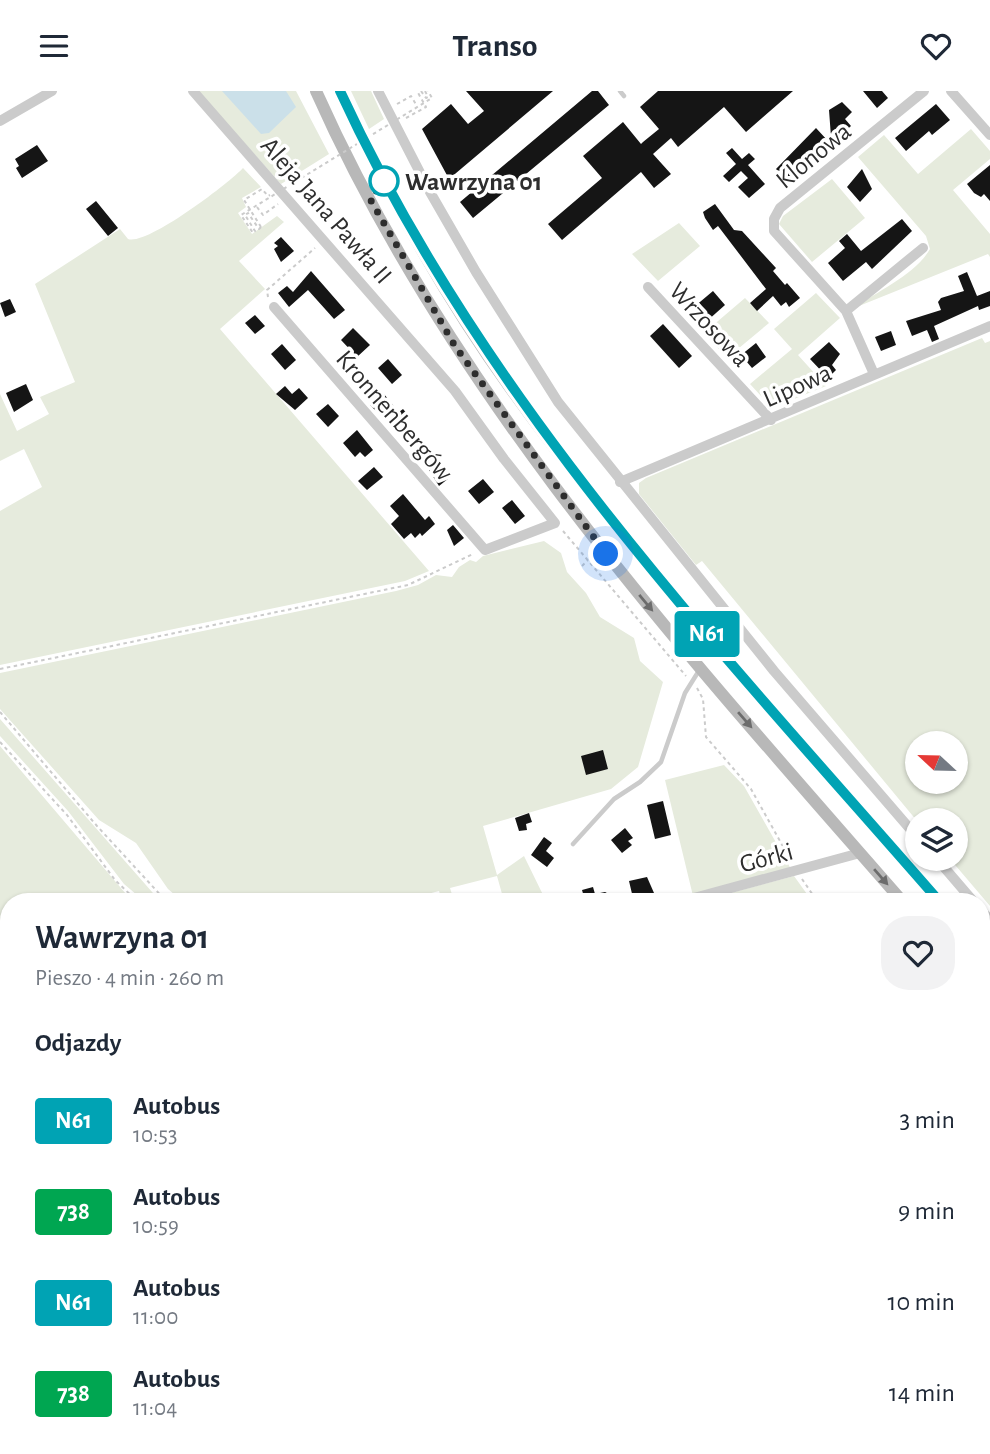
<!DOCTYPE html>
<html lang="pl">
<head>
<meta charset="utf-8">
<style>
	:root { --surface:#fff; --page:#f2f2f3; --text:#1f2937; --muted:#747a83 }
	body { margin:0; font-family:"Alegreya Sans",sans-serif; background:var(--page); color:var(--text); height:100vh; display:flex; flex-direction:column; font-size:26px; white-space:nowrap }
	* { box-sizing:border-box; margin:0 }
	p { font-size:23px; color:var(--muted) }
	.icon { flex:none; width:38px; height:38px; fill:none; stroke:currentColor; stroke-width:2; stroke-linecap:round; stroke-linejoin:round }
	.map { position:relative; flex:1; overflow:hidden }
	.details { position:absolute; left:0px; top:802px; width:990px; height:562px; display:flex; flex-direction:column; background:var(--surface); border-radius:28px 28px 0 0; box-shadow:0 2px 5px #0004 }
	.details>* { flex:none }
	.badge { padding:0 14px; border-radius:5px; font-size:24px; line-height:46px }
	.needle { width:46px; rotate:292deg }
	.controls { position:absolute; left:905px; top:640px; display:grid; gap:14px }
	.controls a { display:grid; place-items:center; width:63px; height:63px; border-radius:50%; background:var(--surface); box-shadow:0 2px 5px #0004; font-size:35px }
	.you { position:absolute; width:35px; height:35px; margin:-18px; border:5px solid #fff; border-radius:50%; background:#1a73e8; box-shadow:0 0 0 10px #1a73e833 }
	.map>.badge { position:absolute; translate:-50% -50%; box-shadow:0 0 0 4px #fff }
	h2 { padding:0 35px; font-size:26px; line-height:63px }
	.round { display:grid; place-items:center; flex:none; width:74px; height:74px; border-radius:28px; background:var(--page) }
	.headline { display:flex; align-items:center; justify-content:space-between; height:119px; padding:0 35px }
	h1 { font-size:33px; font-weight:700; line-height:52px }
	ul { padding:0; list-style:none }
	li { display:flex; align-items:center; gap:21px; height:91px; padding:0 35px }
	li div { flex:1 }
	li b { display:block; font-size:26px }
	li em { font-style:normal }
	li .badge { min-width:77px; font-weight:700; text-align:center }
	header { display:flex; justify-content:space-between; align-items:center; height:91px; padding:0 35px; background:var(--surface); font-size:32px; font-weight:700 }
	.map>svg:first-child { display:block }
	.green { fill:#e6ebdd; fill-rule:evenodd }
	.water { fill:#cbe0e9 }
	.building { fill:#151515 }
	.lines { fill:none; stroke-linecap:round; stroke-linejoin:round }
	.path { stroke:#cbcbcb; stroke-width:2; stroke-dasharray:3.5 3.5; stroke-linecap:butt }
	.service { stroke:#cbcbcb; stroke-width:4.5 }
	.minor { stroke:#cbcbcb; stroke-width:10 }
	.secondary { stroke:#b8b8b8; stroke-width:12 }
	.path-bridge { stroke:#cbcbcb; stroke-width:2; stroke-dasharray:3.5 3.5; stroke-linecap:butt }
	.oneway { fill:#6c6c6c }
	.line-casing { stroke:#fff; stroke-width:16 }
	.line { stroke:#00a3b4; stroke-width:10 }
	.walk { stroke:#2e2e2e; stroke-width:7; stroke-dasharray:0 12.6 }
	.stop-dot { fill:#fff; stroke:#00a3b4; stroke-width:3.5 }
	.labels { text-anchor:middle; stroke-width:7; stroke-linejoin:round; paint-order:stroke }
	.street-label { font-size:26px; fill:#2e2e2e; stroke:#fff }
	.stop-label { font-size:26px; font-weight:bold; fill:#2e2e2e; stroke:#fff; text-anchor:start }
</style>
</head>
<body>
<header><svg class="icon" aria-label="menu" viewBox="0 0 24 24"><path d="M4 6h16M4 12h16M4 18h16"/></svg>Transo<svg class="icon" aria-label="heart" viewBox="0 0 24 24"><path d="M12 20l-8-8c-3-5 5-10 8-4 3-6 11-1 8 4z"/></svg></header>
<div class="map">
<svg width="990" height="1363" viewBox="0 0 990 1363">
	<rect width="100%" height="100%" fill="#fff"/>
	<path class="green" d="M198 0H296L329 63 281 93Z
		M351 0H371L384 28 369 38Z
		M971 38 990 60V68L953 99 990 143V166L988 163 854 217C879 199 915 184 930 158L926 145 858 66 884 44 918 83Z
		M243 77 261 96 242 107 246 116 238 122 252 143 277 125 284 131 239 170 265 198 220 238 429 480 405 490 0 574V420L42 396 24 358 0 370V303L17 340 49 323 40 306 75 291 35 193 120 138 128 148C147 155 229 92 243 77Z
		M832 88 865 127 812 171 779 133 783 125Z
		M679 132 700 155 658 190 632 163Z
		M816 202 840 227 798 264 826 295 772 317 750 293 792 258 774 238Z
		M745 207 769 232 727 267 704 242Z
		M982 247 985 252 990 250V815L950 768H956V730H917L702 470 696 474 639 403V392L646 387ZM917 653H956V691H917Z
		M544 450 561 462 567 481 586 502 600 526 634 547 640 570 663 591 638 676 611 698 483 735 497 784 524 765 546 810H504L497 785 450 797 454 810H442L439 800 401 810H182L168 798 136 752 99 729 0 618V582L396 500 418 494 436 484 452 486 459 476 470 469 476 471 483 465Z
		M0 628 160 810H144L124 793 68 720 0 645Z
		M0 655 132 810H9V1354H244L248 1363H0Z
		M724 674 744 695 791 778 693 805 665 689Z
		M794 785 812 810H701Z
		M990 986V1033L982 1035V988Z
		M990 1088V1194L982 1196V1090Z
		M982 1299 990 1309V1363H895L888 1355 982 1354Z
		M438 1355H534L541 1363H446Z"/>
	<path class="water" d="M222 0H286L296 16 269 42 261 43Z"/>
	<path class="building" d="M466 0H553L449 88 422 38 451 13 468 33 484 20Z
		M592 0H598L609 14 473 127 460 111Z
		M658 0H793L746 41 724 16 678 56 671 47 653 63 671 83 654 97 641 81 562 149 548 133 602 87 583 65 623 31 641 53 643 51 659 38 640 16Z
		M863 0H882L888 7 877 17Z
		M842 11 852 21 845 28 851 35 842 43 839 39 831 46 829 19Z
		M936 13 950 29 932 44 929 40 906 60 895 47Z
		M816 37 828 50 787 89 776 78Z
		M37 54 48 70 22 87 16 77 19 75 15 68Z
		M732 57 742 68 749 62 755 68 748 74 765 93 749 107 738 96 748 87 741 80 729 91 723 85 736 73 726 62Z
		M990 74V110L984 103 981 106 974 102 967 93Z
		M862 78 872 98 860 111 847 96Z
		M96 110 118 137 108 145 86 118Z
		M715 113 734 139 742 140 776 177 773 180 785 194 787 192 800 207 789 216 786 211 781 215 773 205 757 220 750 212 766 198 718 135 713 139 705 127 703 121Z
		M902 128 912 140 872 178 866 171 843 190 828 172 845 157 839 150 847 143 861 160Z
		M281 146 294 160 281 171 274 158 278 155 274 152Z
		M311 180 345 219 334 228 308 199 289 216 278 202 287 195 293 201Z
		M967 181 977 205 990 200V215L979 219 978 215 934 235 939 248 932 251 927 239 912 245 906 230 941 219 938 211 941 207 964 200 958 185Z
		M713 200 725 214 707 230 694 216Z
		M10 208 16 221 5 226 0 212Z
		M255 224 265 235 255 243 245 232Z
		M663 233 692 265 679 277 650 245Z
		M353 237 370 254 357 266 341 249Z
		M891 240 896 254 881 260 875 246Z
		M829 251 840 263 832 274 836 279 828 287 810 268Z
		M756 252 766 266 752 277 741 264Z
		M282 253 296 269 285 279 271 263Z
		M388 268 402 284 392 293 378 277Z
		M26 293 33 309 14 321 6 302Z
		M285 295 292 303 299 297 308 307 295 319 276 303Z
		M383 302 399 321 403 318 409 325 394 338 370 314Z
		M328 313 339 325 328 336 316 323Z
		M357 339 373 359 365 366 360 361 355 366 343 352Z
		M437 373 449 387 439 395 429 379Z
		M374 376 383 386 367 399 358 390Z
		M483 388 494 401 479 413 468 400Z
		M403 403 425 429 429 425 435 433 422 445 420 442 415 447 411 442 404 448 391 433 399 425 390 415Z
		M512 409 525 425 515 433 502 417Z
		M453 434 464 447 454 455 447 439Z
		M603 659 608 678 586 684 581 665Z
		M663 710 671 744 655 748 647 714Z
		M529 722 532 731 526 733 527 739 519 740 515 727Z
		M625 737 633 747 628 750 632 754 622 762 611 749Z
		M544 746 552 752 546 760 554 767 547 776 531 764Z
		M647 786 654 802 633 807 629 790Z
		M593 796 595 803 605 801 622 810H581L584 806 582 799Z"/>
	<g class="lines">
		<path class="path" d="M421 0 426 7 428 6 425 0
			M397 13 411 5 417 15
			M406 27 426 16 417 0
			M257 116 263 124 278 113
			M261 136 244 109 262 98 268 105 270 104
			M268 206 267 199 315 157
			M563 440 686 585
			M582 475 588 469
			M0 578 408 494 473 463
			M697 597 703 608 706 646 751 698 790 768
			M0 621 97 735 166 810
			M0 651 67 724 115 789 137 810
			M802 788 817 810
			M982 962 988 969"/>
		<path class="service" d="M620 0 624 5
			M573 753 614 708 640 691 661 671 685 602 700 578
			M982 1232 990 1242"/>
		<path class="minor" d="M193 0 455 300 504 368 555 432 485 459 274 216
			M378 0 430 101 476 181 558 311 774 580 917 746
			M951 0 990 44
			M0 30 52 0
			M648 196 771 329
			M846 220 923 157
			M874 283 846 220 774 140V128L780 117 924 0
			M620 391 990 235
			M937 768 973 810
			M683 810 860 762
			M982 820 990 829
			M982 983 990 981
			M982 1086 990 1084
			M982 1202 990 1200
			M546 1354 552 1363
			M884 1354 891 1363
			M370 1363 403 1354"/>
		<path class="secondary" d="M316 0C453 308 683 559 902 810
			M340 0C388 104 444 205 511 298 641 479 793 643 939 810
			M982 859 990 869
			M982 903 990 913"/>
		<path class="path-bridge" d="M261 136 259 138 248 122 245 124 255 140 253 142 241 124 432 7 428 0"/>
	</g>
	<defs><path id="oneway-solid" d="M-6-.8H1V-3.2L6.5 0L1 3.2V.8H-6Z" transform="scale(1.75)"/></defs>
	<g class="oneway">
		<use href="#oneway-solid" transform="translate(646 512) rotate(50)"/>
		<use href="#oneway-solid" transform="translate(745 629) rotate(49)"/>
		<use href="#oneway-solid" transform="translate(881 786) rotate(49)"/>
	</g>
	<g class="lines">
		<defs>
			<path id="line" d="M340 0C484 313 716 554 939 810"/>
		</defs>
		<use href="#line" class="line-casing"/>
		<use href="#line" class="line"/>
		<path class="walk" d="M384 90 370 108 455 255 606 463"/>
	</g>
	<circle class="stop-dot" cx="384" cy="90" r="14"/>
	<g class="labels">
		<g class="street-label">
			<text transform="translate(813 64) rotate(-39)" y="9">Klonowa</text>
			<text transform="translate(327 119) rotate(49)" y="9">Aleja Jana Pawła II</text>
			<text transform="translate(710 233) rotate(47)" y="9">Wrzosowa</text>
			<text transform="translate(797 294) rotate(-24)" y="9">Lipowa</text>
			<text transform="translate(395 324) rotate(49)" y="9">Kronnenbergów</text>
			<text transform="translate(766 766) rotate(-15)" y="9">Górki</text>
		</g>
		<g class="stop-label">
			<text x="405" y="99">Wawrzyna 01</text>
		</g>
	</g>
</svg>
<div class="controls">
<a><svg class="needle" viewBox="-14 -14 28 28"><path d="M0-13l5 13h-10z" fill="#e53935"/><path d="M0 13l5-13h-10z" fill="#747a83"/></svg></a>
<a><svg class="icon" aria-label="layers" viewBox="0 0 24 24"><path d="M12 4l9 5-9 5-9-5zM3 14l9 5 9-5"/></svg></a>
</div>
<div class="you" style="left:606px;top:463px"></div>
<b class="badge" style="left:707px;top:543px;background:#00a3b4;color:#fff">N61</b>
<section class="details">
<div class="headline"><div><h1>Wawrzyna 01</h1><p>Pieszo · 4 min · 260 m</p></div><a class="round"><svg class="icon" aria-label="heart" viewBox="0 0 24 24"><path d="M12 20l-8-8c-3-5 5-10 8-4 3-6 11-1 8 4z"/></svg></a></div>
<h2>Odjazdy</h2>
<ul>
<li><span class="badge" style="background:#00a3b4;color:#fff">N61</span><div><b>Autobus</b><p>10:53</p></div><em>3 min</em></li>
<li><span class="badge" style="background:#00a651;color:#fff">738</span><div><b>Autobus</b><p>10:59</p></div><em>9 min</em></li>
<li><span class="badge" style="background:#00a3b4;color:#fff">N61</span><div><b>Autobus</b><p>11:00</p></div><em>10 min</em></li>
<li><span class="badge" style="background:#00a651;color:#fff">738</span><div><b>Autobus</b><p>11:04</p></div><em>14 min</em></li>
</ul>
</section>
</div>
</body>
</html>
